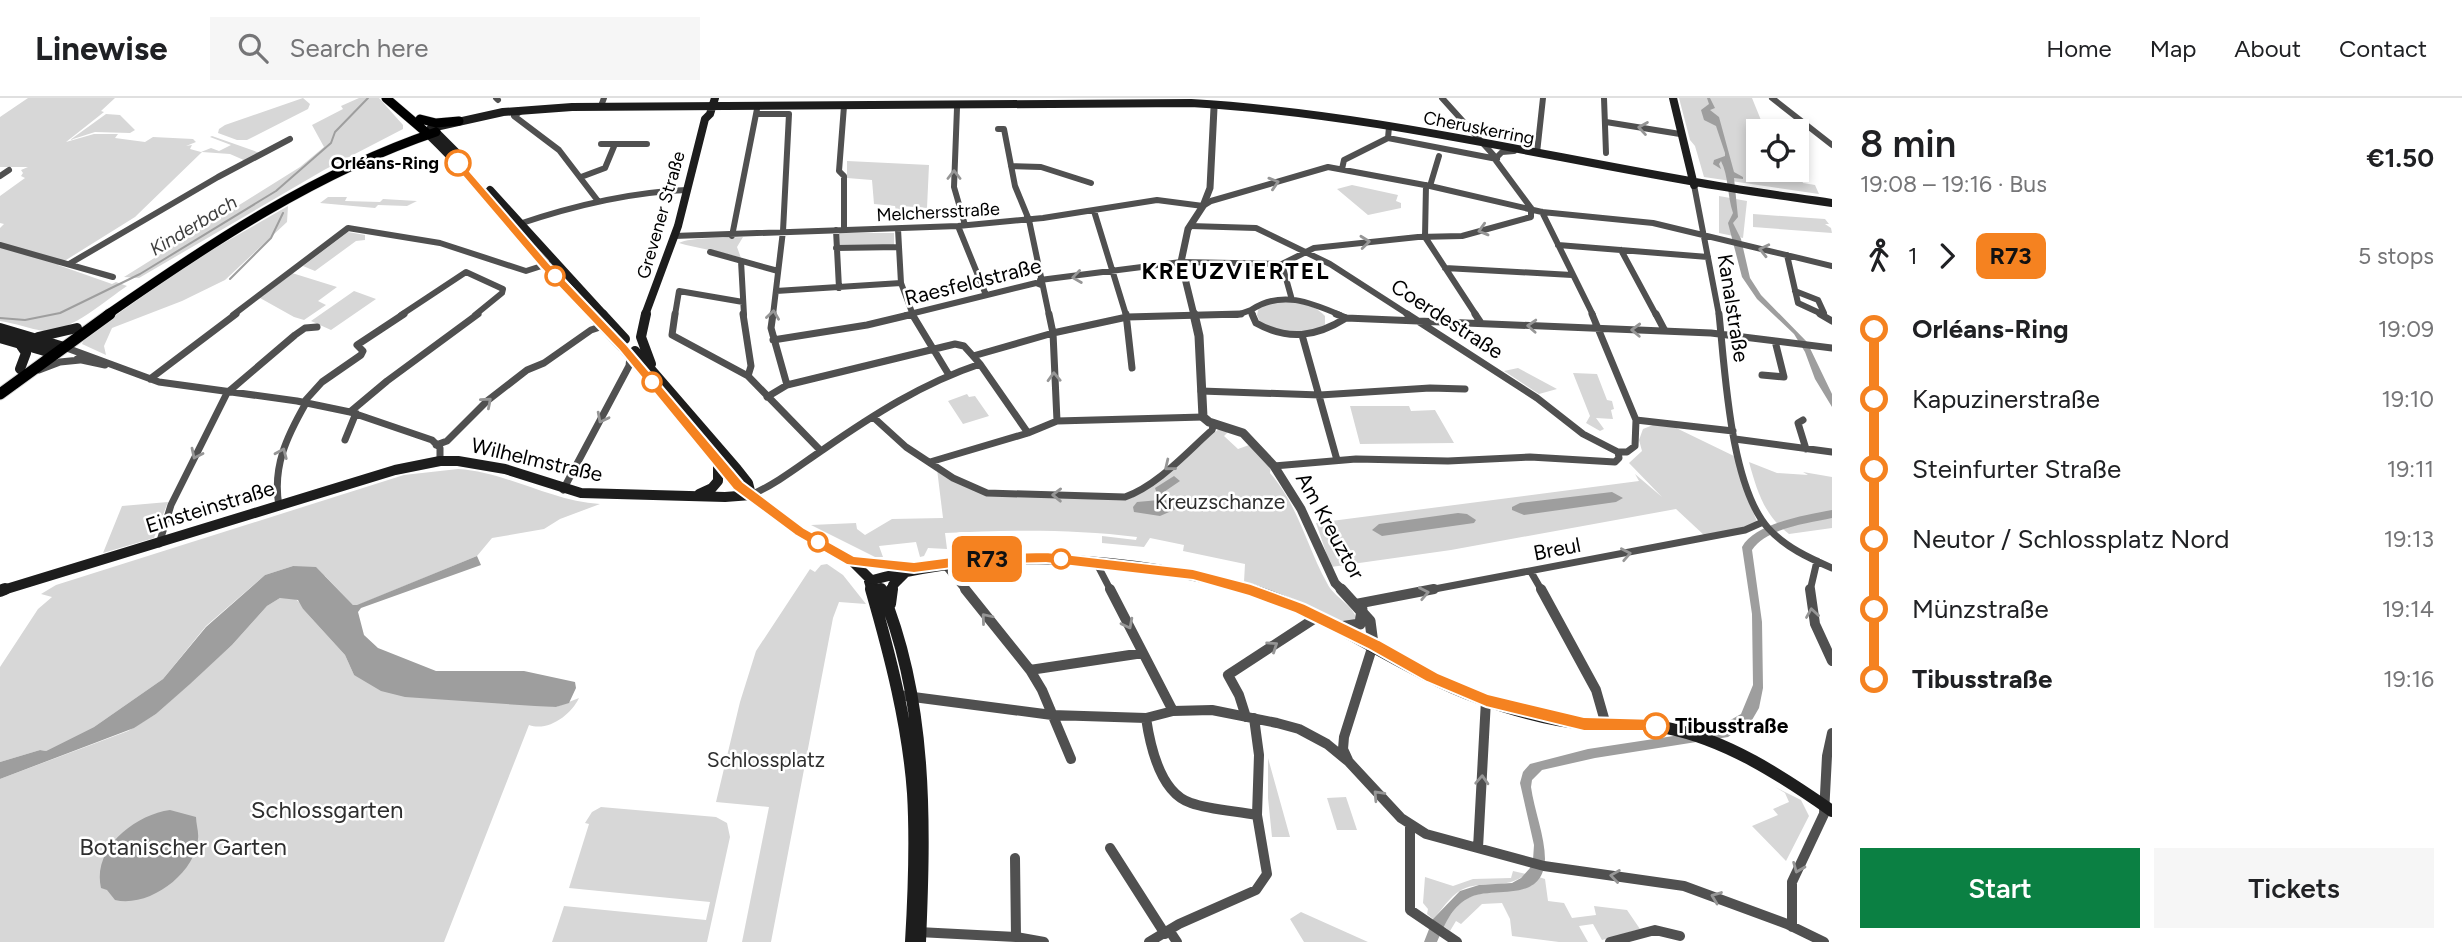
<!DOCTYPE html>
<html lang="en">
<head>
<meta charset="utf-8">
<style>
	:root { --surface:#fff; --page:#f6f6f6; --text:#202124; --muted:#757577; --line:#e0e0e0; --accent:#0b8043 }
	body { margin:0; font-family:Figtree,sans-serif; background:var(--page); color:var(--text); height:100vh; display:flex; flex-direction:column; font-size:26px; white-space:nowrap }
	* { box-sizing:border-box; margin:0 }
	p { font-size:23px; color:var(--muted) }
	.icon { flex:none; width:38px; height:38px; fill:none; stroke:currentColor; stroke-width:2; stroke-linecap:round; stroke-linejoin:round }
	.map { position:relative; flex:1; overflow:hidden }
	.sheet { display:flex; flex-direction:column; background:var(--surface); width:630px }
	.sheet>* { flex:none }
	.badge { padding:0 14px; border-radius:10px; font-size:24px; line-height:46px }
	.buttons { position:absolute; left:1746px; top:21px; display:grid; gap:14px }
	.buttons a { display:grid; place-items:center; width:63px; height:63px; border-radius:0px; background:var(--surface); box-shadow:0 4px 10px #0003; font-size:35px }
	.map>.badge { position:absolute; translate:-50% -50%; box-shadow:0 0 0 4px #fff }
	.legs { display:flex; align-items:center; gap:10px; height:77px; padding:0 28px; font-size:23px }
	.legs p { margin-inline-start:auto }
	.summary { display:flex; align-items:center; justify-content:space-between; height:119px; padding:0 28px }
	h1 { font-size:38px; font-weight:600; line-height:52px }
	.primary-button { display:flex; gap:14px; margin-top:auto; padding:14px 28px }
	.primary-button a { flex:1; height:80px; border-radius:0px; background:var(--accent); color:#fff; font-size:28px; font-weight:600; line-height:80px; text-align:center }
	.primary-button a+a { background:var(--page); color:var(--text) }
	ul { padding:0 28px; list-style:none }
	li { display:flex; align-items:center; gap:24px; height:70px; font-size:26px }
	li i { display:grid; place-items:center; width:10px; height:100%; margin:0 9px; background:currentColor }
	li i::after { content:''; width:18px; height:18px; margin:-9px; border:5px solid; border-radius:50%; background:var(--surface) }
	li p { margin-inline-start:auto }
	li:first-child i { background:linear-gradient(#0000 50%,currentColor 0) }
	li:last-child i { background:linear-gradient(currentColor 50%,#0000 0) }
	header { display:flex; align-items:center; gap:42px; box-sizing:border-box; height:98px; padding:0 35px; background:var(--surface); border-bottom:2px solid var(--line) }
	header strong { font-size:33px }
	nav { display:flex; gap:38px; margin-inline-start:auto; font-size:24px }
	.search { width:490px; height:63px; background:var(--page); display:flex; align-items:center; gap:18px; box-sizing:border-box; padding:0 24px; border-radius:0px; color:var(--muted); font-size:26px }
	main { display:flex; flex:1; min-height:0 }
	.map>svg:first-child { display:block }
	.green { fill:#d7d7d7 }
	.water { fill:#9e9e9e }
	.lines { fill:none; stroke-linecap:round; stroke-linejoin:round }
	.stream { stroke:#9e9e9e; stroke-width:2 }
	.primary-far1-casing { stroke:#dbdbdb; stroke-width:10 }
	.primary-casing { stroke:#dbdbdb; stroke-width:13 }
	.minor-far2 { stroke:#505050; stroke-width:6 }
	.minor-far1 { stroke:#505050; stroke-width:7 }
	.minor { stroke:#505050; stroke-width:10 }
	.tertiary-far2 { stroke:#505050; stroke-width:7 }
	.tertiary-far1 { stroke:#505050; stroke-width:9 }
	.tertiary { stroke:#505050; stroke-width:11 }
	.secondary-far2 { stroke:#1d1d1d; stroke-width:8 }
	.secondary-far1 { stroke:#1d1d1d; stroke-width:10 }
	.secondary { stroke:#1d1d1d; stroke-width:12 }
	.primary-far1 { stroke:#000; stroke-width:9 }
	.primary { stroke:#000; stroke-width:11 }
	.oneway { stroke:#969696 }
	.line-1 { fill:#f58220; stroke:#fff; stroke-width:2 }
	.stop-1-dot { fill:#fff; stroke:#f58220; stroke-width:3.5 }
	.labels { text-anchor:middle; stroke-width:5; stroke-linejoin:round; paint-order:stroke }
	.far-street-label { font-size:18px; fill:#000; stroke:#fff }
	.far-stop-label { font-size:18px; font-weight:bold; fill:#000; stroke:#fff; text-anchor:end }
	.far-water-label { font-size:19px; font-style:italic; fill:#3f3f3f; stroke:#fff }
	.street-label { font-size:21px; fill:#000; stroke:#fff }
	.park-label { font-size:21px; fill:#2e2e2e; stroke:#fff }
	.stop-label { font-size:21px; font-weight:bold; fill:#000; stroke:#fff; text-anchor:start }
	.far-district-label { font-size:23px; font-weight:bold; letter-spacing:2px; fill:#000; stroke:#fff }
	.near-park-label { font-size:24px; fill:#2e2e2e; stroke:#fff }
</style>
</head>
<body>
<header>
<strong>Linewise</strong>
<div class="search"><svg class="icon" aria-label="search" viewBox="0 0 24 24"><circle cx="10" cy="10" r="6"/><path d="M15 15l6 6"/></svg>Search here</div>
<nav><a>Home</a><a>Map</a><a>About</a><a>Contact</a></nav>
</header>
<main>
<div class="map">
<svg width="1832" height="844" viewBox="0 0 1832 844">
	<rect width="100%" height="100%" fill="#fff"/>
	<path class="green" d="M28 0H115L101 13 104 14 66 44 94 36H118L115 40 145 44 153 39 193 41 196 44 186 48 192 47 190 51 201 54 211 50 219 53 231 47 210 39 212 38 260 55 246 63 230 56 202 54 135 119 58 167 112 186 116 184 127 188C106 202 69 235 44 233 30 231 15 225 0 223V130L4 126 0 125V98L25 80 21 78 23 75 21 72 28 69H0V19Z
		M303 0 310 6 308 11 247 42H237L218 35 219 31 225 27Z
		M359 0H379L403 27V31L324 72 139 180 124 179 300 69 324 49 312 27 343 11 341 8Z
		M1679 0H1752L1765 32 1768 33H1759V72L1797 71 1803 85 1815 87 1819 96 1704 79 1695 48 1690 42Z
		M106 16 120 17 135 32 130 35 95 34 70 42Z
		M847 63 929 67 927 110 902 108 900 117H897L895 108 874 106 872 82 847 80Z
		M1352 87 1398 97 1396 103 1401 105V110L1368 117 1337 91Z
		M1719 98 1747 103 1743 140 1719 135Z
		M328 99H347L345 103 380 104 383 101 417 103 407 108 378 107 375 110 320 105Z
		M288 108 287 124 225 182 182 203 112 230 104 248 106 257 82 246 85 239 194 162Z
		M1753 116 1825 121 1829 126H1825L1831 130 1832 135 1753 129Z
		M348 134 365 137V142L356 143 315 173 303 168Z
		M839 135H894V148L839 149Z
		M743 139 737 149 741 160C720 153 700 151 679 145 690 139 727 140 743 139Z
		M292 175 337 189 318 203 326 207 304 222 294 219 260 200Z
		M354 193 376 201 331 232 311 223Z
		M1277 204C1296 205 1312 204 1325 218V227C1305 239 1280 234 1260 224L1257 217 1259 209Z
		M1518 270 1557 291 1539 296 1504 273Z
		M1573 275 1597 276 1607 302 1612 303 1614 311 1611 312 1613 321 1596 320 1604 331 1600 333 1586 325 1590 318Z
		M967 296 969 299 975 298 989 318 963 326 948 303Z
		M1350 308H1409L1411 313 1435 312 1454 345 1360 346Z
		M1653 327H1670L1736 359 1746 397 1758 426 1705 438 1676 411 1451 452 1331 469 1316 425 1639 383 1635 376 1662 399 1629 365 1642 353 1639 342 1643 331Z
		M1219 331 1229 333 1224 338 1238 351 1252 346 1271 368 1270 375C1298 407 1307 449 1327 485 1334 500 1353 506 1357 522L1346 525 1337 522 1290 500 1244 484 1245 466 1183 453 1184 447 1150 440 1144 449 1102 445V438L1136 442 1137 439C1072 431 1010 432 945 435L947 451 928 450 924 458 920 459 916 444 879 448 883 459H875L811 427 856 425 857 431 865 437 892 421 943 420 937 371 993 398 1132 400Z
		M1749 364 1777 375 1808 377 1803 374 1832 379V430L1789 436C1764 417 1757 393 1749 364Z
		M458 371C507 374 550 403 600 406L560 421 544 431 492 440 477 458 358 507H353L325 478 293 468 265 477 206 528 163 581 94 629 46 653 40 652 0 664V569L38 511 52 499 41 496 56 487 404 377Z
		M168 404 154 440 103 455 122 408Z
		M827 466 843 477 866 506 839 504 833 520 771 844H742L769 709 716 704 740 604 756 553 810 471 815 474 821 467Z
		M280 500H294L302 506 303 511 345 557 354 577 556 609 579 600C571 617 548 634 529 627L444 844H0V681L128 633 156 616 232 547 267 508Z
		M1268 660 1290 739H1272L1268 700Z
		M1775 689 1801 702 1809 718 1786 763 1752 728 1778 717 1773 711 1789 704 1785 695Z
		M1346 699 1357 732H1337L1327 700Z
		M601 709 716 719 727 725 730 739 707 844H552L564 808 706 822 710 804 569 790 589 726 585 725 592 714Z
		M1513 773 1526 776C1506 793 1482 781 1461 792 1449 799 1442 812 1433 821L1427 816 1428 811 1423 805 1425 779 1453 788 1473 781 1511 780Z
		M1539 779 1545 781 1548 803 1564 805 1572 820 1596 817 1594 808 1627 812 1640 831 1602 842 1593 826 1579 828 1588 844H1559L1512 838 1510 821 1502 805 1482 806 1461 826 1456 823 1450 833 1443 828C1449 819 1455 808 1465 802 1488 787 1518 802 1539 779Z
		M1301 814 1368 844H1304L1290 821Z"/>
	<path class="water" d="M1707 0H1710L1715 10 1710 12 1719 19 1734 74 1743 79V81L1734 80 1738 119 1733 125 1741 141 1750 180 1761 197 1807 244 1832 296V309L1815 281 1805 254 1794 236 1757 201 1742 179 1728 125 1733 115C1727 97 1729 79 1721 63L1719 66 1721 71 1713 66 1714 62 1725 58V55L1716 28 1704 22 1701 12 1709 6Z
		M1174 378 1180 383 1161 396V402L1186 404 1203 410V414L1183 408 1160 418 1134 414 1133 409 1137 404 1159 402 1155 390Z
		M1612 394 1623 400 1616 404 1524 417 1512 412V409L1520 405Z
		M1832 412V420C1808 425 1767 430 1752 452L1762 524 1763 590 1759 610 1752 622 1728 639 1595 660 1542 672 1532 682 1531 689C1534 711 1545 739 1545 761 1543 808 1491 786 1467 801 1451 810 1444 828 1437 844H1424L1433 821 1460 793 1479 787 1512 785 1521 780 1530 770 1533 762 1534 747 1520 685 1523 674 1530 666 1588 651 1713 632 1741 616 1753 587 1752 516 1742 449C1755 425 1806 417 1832 412Z
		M1458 415 1467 416 1476 422 1474 425 1382 438 1372 432 1379 426Z
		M477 458 481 467 361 510 358 514 364 537 378 550 436 573H524L575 584 576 590 569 605 556 609 535 608 405 599 381 593 354 577 345 557 303 511 298 502 280 500 267 508 232 547 190 586 156 616 134 630 0 681V664L40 652 46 653 94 629 163 581 206 529 265 477 293 468 316 469 353 507H357Z
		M170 712 196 719C196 726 199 734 198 741 195 776 149 810 115 802L107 792 101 790C92 751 134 717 170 712Z"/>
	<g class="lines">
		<path class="stream" d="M230 181 271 140 283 115
			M0 220 25 222 60 215 140 176 276 93 331 45 335 34 368 0"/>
		<defs>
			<path id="primary-far1" d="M386 0 428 36
				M420 21 436 25 459 23
				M107 217C209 146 317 74 436 34"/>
			<path id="primary" d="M0 296 110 216"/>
		</defs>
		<use href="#primary-far1" class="primary-far1-casing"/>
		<use href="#primary" class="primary-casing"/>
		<path class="minor-far2" d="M496 0 498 2
			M1442 0 1497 61
			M1604 0 1606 55
			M1772 0 1832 47
			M601 8 604 0
			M844 8 839 73 844 78V132
			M957 10 954 89 965 127
			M521 13 514 18 559 52 598 103
			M758 16H789L783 133 773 217
			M1606 24 1680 36
			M998 31H1004L1015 88 1029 122 1049 217
			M1388 40 1497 61
			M601 46H647
			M1537 55 1543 0
			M1497 59 1502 54 1514 53
			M1494 60 1531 110
			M1011 68 1041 69 1091 85
			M1342 71 1344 62 1388 40 1389 29
			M0 78 9 72
			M581 79 605 70 615 46
			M1694 87 1719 217
			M1430 88 1439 58
			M1094 113 1126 217
			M1542 114 1593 217
			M516 127C572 108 628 94 687 92
			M958 128 986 197
			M1190 128 1256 130 1330 166 1409 217
			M898 131 901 185 913 217
			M836 132 839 190
			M674 138 958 128 1043 120 1157 102 1203 108 1211 103 1328 69 1430 88 1542 114 1653 125 1832 168
			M732 138 757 11
			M1425 139 1476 217
			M1425 139 1426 87
			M0 147 113 179
			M1558 147 1708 159
			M836 150 899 149
			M1621 152 1656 217
			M710 154 778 173
			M1787 157 1798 205 1824 217
			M741 163 744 217
			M69 166 218 79 290 41
			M1282 166 1292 202
			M1445 170 1572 177
			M1040 182 1181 164 1282 166 1314 150 1418 139 1462 138 1531 119V110
			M776 193 901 185
			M1795 193 1818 202 1824 215
			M233 217 348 130 440 145 526 173 554 164
			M401 217 466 174 503 191 502 195 475 217
			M675 217 679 193 743 204
			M906 217 1036 185 1041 187
			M1219 217H1237L1251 212
			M1253 217 1251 212C1281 192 1310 204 1340 217"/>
		<path class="minor-far1" d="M675 216 672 237 748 278 821 353
			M743 216 751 268 748 278
			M773 216 771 230 787 287
			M912 216 949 277
			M1049 216 1053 235 1057 323
			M1126 216 1132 270
			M1252 216 1256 225C1288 243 1316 239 1346 220
			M1336 216 1346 220
			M1407 216 1537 300 1583 336 1618 354
			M1475 216 1481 225
			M1592 216 1636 322
			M1656 216 1665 233
			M1719 216C1725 272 1730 387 1768 430 1785 449 1809 460 1832 470
			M1820 216 1832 223
			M1346 220 1711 235 1832 250
			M1302 237 1337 362
			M773 242 867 227 913 216
			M64 249 159 284 297 303 350 314 432 342 440 350V363
			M77 261 105 267
			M980 266 1028 335
			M39 272 60 264 80 262
			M1762 277 1784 279 1775 243
			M150 281 236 216
			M1201 293 1320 297 1430 290 1465 291
			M767 299 787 287 955 246 964 248 973 258
			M303 305 322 284 361 257 363 253 357 247 404 216
			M350 314 387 283 478 216
			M873 319 906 349 953 380 987 395 1125 399C1158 387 1186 355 1212 332L1214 325
			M1803 322 1798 325 1806 351
			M1735 341 1832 354
			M345 342 356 315
			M436 347 447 343 487 303 527 272 544 265 591 232 603 228
			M1618 354H1627L1635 348 1636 322 1733 333
			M930 364 1028 335 1057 323 1203 319
			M1274 368 1356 361 1448 363 1530 359 1615 364 1619 360 1618 354
			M563 392 629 268 630 258
			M751 397C778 385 800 367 824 351 873 317 923 285 980 266L973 258 1053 235 1127 219 1241 216
			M279 408C272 369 287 338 306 305
			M159 446 171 407 227 295 295 237 305 230 317 229
			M1100 464 1099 470 1111 493
			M943 465 966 493
			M1531 474 1542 493
			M1424 493 1745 432 1763 424
			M1810 493 1817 463"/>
		<path class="minor" d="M965 491 1030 572 1042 592 1071 661
			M1110 491 1173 613
			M1541 491 1596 592 1606 627
			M1810 491 1815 526 1832 563
			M1356 506 1434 491
			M1030 572 1143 555
			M898 597 1052 617 1146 620 1173 613 1212 612 1277 625 1299 631 1327 646 1349 664 1401 720 1426 736 1544 768 1684 788 1787 826 1824 844
			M1246 619 1239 597 1228 577 1317 519
			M1146 620C1150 647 1160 695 1191 705 1211 712 1236 713 1257 717
			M1348 662 1343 651 1344 639 1373 547
			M1410 727V812L1457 844
			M1110 750 1165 836
			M1478 750 1486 602
			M1015 760 1016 839
			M1792 829V784L1824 716 1827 658 1832 635
			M1169 832 1177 844
			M918 834 1016 839 1044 844
			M1149 844 1179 826 1256 792 1267 776 1257 717 1259 657 1254 620
			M1610 844 1655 832 1680 838"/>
		<path class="tertiary-far2" d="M1194 217 1181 164 1188 131 1203 108 1210 90 1214 10"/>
		<path class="tertiary-far1" d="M1194 216 1199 238 1203 319 1209 324 1243 335 1274 368 1301 411 1335 485 1343 493"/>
		<path class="tertiary" d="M1341 491 1370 523 1373 546
			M1340 529 1360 526 1362 511"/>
		<path class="secondary-far2" d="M1673 0 1694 87
			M431 30 503 14 572 9 1191 5C1360 15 1524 54 1690 83 1737 92 1785 98 1832 105
			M436 34 466 64
			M428 36C487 93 536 158 592 217
			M490 92 604 217
			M645 217 678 128 705 21 710 16 715 0"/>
		<path class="secondary-far1" d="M591 216 623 250 738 388 799 433 852 463 882 493
			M602 216 625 241
			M646 216 641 239 651 266
			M0 230 64 249
			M38 239 77 230
			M0 240 55 256
			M19 245 26 255 20 271
			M635 253 737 371 748 385 751 397
			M699 396 712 390 718 383V364
			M852 463 908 469
			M869 483C994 449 1130 457 1254 493
			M869 483 872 493
			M0 493 395 372 440 363H458L505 371 581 395 725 399 751 397
			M892 493 893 487 905 475"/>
		<path class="secondary" d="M871 491C890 557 908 626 913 695 916 745 914 794 911 844
			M881 491C928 603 925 726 920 844
			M1248 491C1331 516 1398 571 1479 600 1513 612 1550 623 1587 626 1614 628 1640 625 1667 630 1727 642 1782 678 1832 713
			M0 493 5 491
			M890 506 892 491"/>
		<use href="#primary-far1" class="primary-far1"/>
		<use href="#primary" class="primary"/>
	</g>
	<defs><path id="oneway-chevron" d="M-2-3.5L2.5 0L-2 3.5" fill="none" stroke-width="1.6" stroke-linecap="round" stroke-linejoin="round" transform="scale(1.75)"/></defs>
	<g class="oneway">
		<use href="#oneway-chevron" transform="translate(1643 30) rotate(-171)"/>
		<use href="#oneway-chevron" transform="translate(954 77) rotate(-90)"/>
		<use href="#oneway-chevron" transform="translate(1274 85) rotate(-17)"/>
		<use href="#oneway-chevron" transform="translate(1483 132) rotate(164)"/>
		<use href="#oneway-chevron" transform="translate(1365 144) rotate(-6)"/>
		<use href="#oneway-chevron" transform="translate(1764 152) rotate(-167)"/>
		<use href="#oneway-chevron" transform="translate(1077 179) rotate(172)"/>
		<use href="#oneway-chevron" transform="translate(773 217) rotate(-82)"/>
		<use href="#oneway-chevron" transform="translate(1532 228) rotate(-177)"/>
		<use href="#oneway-chevron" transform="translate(1636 232) rotate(-178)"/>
		<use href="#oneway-chevron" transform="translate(1054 279) rotate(-92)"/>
		<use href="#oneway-chevron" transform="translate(487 304) rotate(-41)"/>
		<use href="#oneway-chevron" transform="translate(602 320) rotate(117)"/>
		<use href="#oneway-chevron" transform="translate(282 355) rotate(-67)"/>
		<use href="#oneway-chevron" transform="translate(196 356) rotate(116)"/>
		<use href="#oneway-chevron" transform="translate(1169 368) rotate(141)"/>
		<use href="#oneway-chevron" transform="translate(1057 397) rotate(-179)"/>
		<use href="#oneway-chevron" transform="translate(1626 456) rotate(-11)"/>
		<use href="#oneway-chevron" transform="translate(1424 495) rotate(-11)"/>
		<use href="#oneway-chevron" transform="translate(1812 515) rotate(-99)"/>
		<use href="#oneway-chevron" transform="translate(986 520) rotate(-130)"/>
		<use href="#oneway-chevron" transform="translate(1128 526) rotate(63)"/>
		<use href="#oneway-chevron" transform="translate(1273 548) rotate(-34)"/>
		<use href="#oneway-chevron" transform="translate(1482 682) rotate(-87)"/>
		<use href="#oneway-chevron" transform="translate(1378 697) rotate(-133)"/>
		<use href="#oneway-chevron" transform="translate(1798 770) rotate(112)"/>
		<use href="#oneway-chevron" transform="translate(1615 778) rotate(-172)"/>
		<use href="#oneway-chevron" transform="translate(1716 799) rotate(-159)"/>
	</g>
	<path class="line-1" d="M454 63H461L549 165 627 247 743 384 804 430 854 458 914 464 975 456 1046 454 1193 471 1251 486 1305 506 1379 542 1438 575 1488 596 1584 619 1656 621 1661 623 1663 628 1661 633H1584L1486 609 1427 584 1368 551 1295 515 1249 498 1193 482 1046 465 975 467 914 475 847 467 795 437 733 391 619 252 541 170 454 68Z"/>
	<g class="stop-1-dot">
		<circle cx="458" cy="65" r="12"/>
		<circle cx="555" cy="178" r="9"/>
		<circle cx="652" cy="284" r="9"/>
		<circle cx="818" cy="444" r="9"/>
		<circle cx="1061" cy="461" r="9"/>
		<circle cx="1656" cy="628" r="12"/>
	</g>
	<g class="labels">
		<g class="far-street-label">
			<text transform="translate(1479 30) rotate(11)" y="6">Cheruskerring</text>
			<text transform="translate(938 114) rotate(-3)" y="6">Melchersstraße</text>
			<text transform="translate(661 117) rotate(-74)" y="6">Grevener Straße</text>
		</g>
		<g class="far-stop-label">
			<text x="439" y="71">Orléans-Ring</text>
		</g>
		<g class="far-water-label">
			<text transform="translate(193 127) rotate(-31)" y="7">Kinderbach</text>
		</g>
		<g class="street-label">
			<text transform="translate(973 184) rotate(-14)" y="7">Raesfeldstraße</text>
			<text transform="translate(1733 210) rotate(81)" y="7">Kanalstraße</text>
			<text transform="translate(1447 221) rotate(33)" y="7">Coerdestraße</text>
			<text transform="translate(537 362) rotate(13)" y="7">Wilhelmstraße</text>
			<text transform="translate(210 409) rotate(-17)" y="7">Einsteinstraße</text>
			<text transform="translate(1330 428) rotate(61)" y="7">Am Kreuztor</text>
			<text transform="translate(1557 451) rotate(-11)" y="7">Breul</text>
		</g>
		<g class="park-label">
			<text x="1220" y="411">Kreuzschanze</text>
			<text x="766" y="669">Schlossplatz</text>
		</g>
		<g class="stop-label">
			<text x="1675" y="635">Tibusstraße</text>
		</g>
		<g class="far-district-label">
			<text x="1236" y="181">KREUZVIERTEL</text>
		</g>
		<g class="near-park-label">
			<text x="327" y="720">Schlossgarten</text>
			<text x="183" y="757">Botanischer Garten</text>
		</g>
	</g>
</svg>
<div class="buttons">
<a><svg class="icon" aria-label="locate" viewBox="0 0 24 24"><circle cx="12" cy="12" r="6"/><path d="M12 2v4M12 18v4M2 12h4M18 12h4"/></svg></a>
</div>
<b class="badge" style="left:987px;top:461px;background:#f58220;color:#111">R73</b>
</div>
<section class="sheet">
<div class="summary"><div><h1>8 min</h1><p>19:08 – 19:16 · Bus</p></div><b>€1.50</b></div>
<div class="legs"><svg class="icon" aria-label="walk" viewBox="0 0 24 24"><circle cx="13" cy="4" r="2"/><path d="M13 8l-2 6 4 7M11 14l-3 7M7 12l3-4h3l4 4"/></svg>1<svg class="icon" aria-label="forward" viewBox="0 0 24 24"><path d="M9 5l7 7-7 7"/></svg><b class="badge" style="background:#f58220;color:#111">R73</b><p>5 stops</p></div>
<ul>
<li><i style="color:#f58220"></i><b>Orléans-Ring</b><p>19:09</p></li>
<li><i style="color:#f58220"></i><span>Kapuzinerstraße</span><p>19:10</p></li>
<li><i style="color:#f58220"></i><span>Steinfurter Straße</span><p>19:11</p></li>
<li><i style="color:#f58220"></i><span>Neutor / Schlossplatz Nord</span><p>19:13</p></li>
<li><i style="color:#f58220"></i><span>Münzstraße</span><p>19:14</p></li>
<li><i style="color:#f58220"></i><b>Tibusstraße</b><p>19:16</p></li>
</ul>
<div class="primary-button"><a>Start</a><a>Tickets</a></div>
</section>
</main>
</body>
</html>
